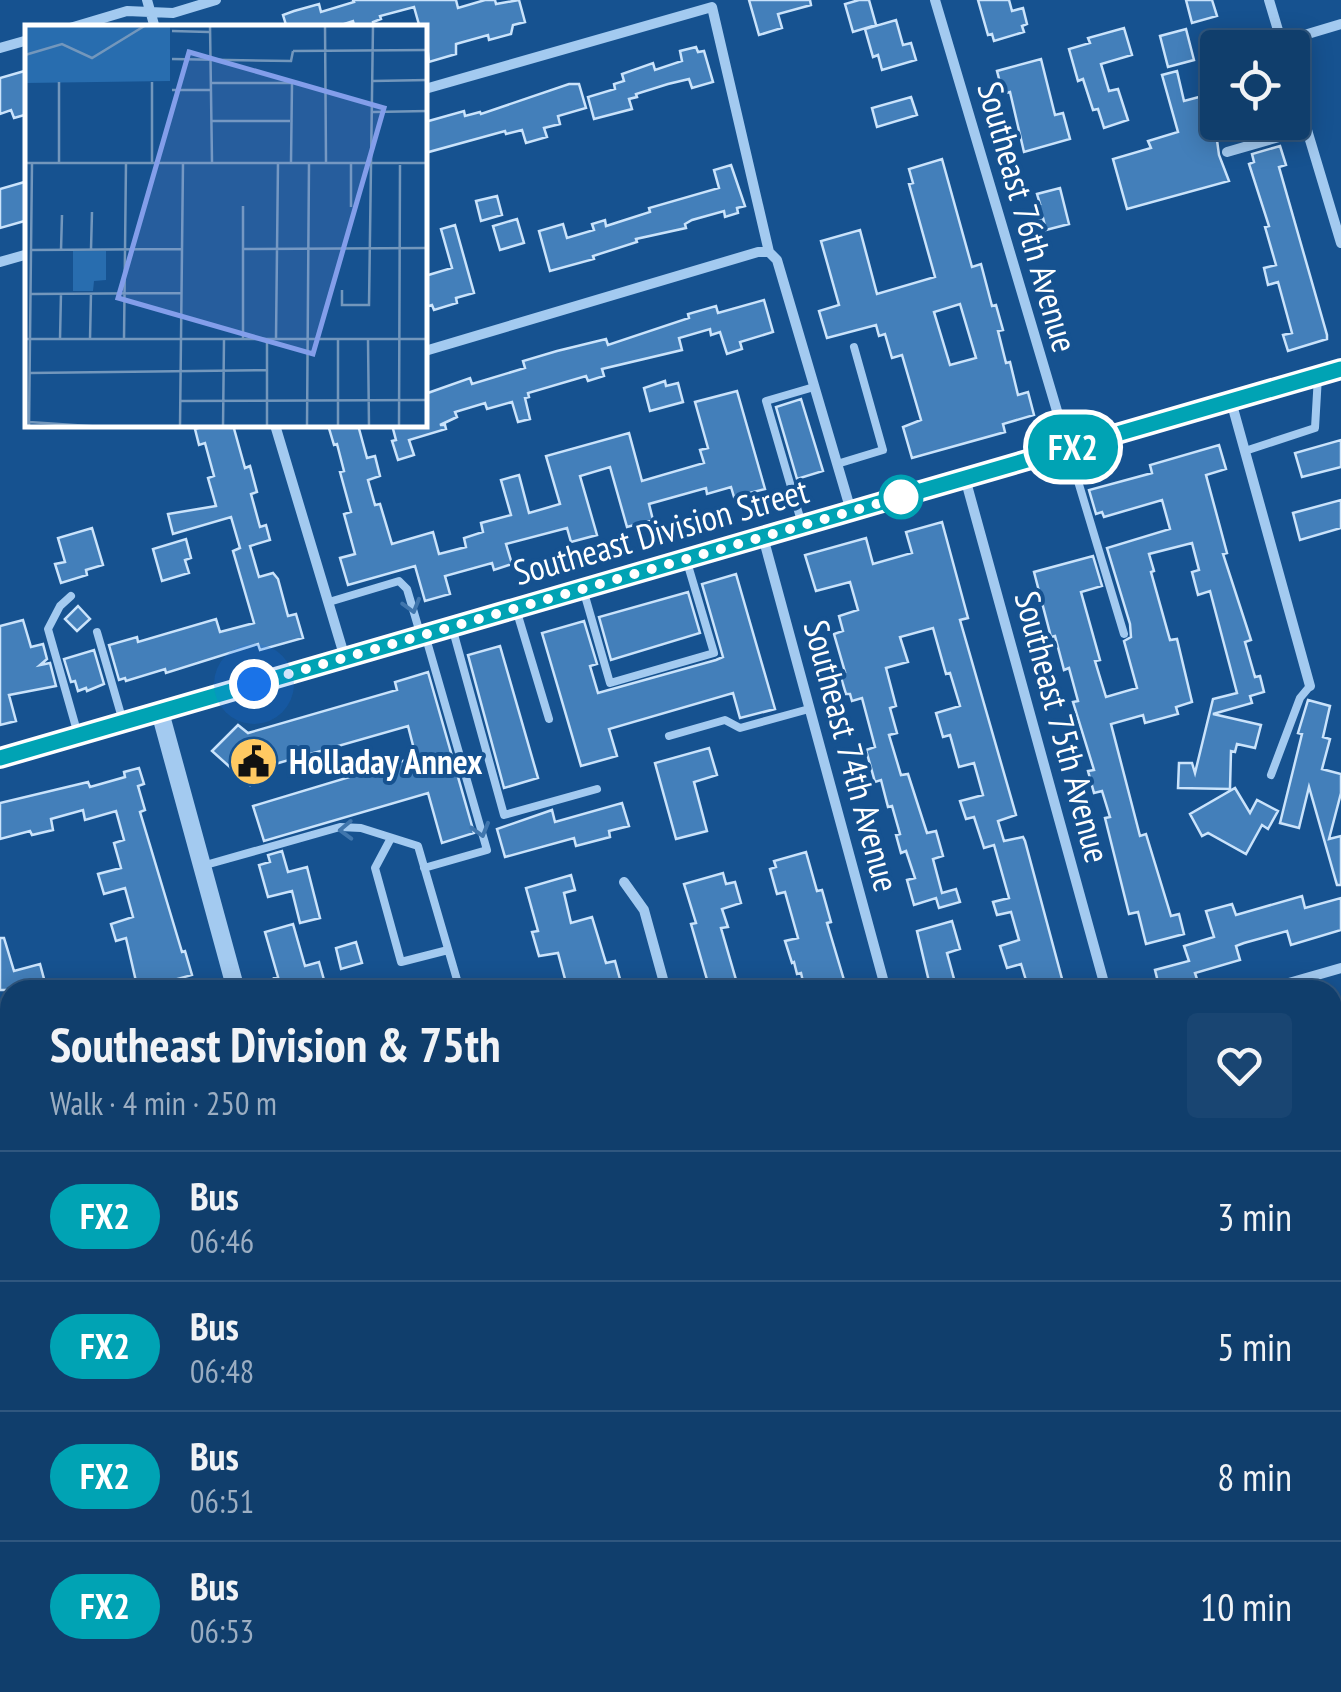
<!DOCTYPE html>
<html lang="en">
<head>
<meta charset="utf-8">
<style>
	:root { --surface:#103e6c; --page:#194572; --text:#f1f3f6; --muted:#9caec2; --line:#30577f }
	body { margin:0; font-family:"PT Sans Narrow",sans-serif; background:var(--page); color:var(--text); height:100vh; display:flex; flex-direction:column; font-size:38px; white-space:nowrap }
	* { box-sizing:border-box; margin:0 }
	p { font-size:32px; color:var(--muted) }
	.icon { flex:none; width:55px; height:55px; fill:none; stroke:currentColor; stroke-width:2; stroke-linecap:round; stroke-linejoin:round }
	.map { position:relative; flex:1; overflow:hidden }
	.drawer { position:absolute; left:0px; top:980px; width:1342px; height:712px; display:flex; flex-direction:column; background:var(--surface); border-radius:30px 30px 0 0; box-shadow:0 5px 25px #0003,0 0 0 2px var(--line) }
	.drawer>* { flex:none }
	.badge { padding:0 20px; border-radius:32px; font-size:35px; line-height:65px }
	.fabs { position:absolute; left:1200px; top:30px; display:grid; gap:20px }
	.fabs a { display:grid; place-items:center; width:110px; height:110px; border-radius:10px; background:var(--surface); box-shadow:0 5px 25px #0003,0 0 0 2px var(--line); font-size:50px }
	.you { position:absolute; width:50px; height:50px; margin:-25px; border:8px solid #fff; border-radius:50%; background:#1a73e8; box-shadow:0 0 0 15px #1a73e833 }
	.map>.badge { position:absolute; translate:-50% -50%; box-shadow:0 0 0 5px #fff }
	.round { display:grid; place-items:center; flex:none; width:105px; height:105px; border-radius:10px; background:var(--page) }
	.head { display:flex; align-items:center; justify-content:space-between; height:170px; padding:0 50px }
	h1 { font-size:48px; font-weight:600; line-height:75px }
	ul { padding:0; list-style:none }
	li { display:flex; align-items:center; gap:30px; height:130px; padding:0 50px; border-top:2px solid var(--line) }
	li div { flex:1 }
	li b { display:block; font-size:38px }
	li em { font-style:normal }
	li .badge { min-width:110px; font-weight:700; text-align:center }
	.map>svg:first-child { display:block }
	.building { fill:#437fba; stroke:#cae3fb; stroke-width:2.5; fill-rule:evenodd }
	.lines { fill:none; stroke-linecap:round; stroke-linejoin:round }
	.service { stroke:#a3caf0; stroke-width:8 }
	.minor { stroke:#a3caf0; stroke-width:10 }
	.tertiary { stroke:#a3caf0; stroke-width:18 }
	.secondary { stroke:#d1e6fb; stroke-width:20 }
	.oneway { stroke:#4076ad }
	.line-casing { stroke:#fff; stroke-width:22 }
	.line { stroke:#00a3b4; stroke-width:15 }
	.walk { stroke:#fff; stroke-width:10; stroke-dasharray:0 18 }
	.stop-dot { fill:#fff; stroke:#00a3b4; stroke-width:5 }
	.labels { text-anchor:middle; stroke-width:8; stroke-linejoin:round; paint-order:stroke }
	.street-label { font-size:35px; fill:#fff; stroke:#165290 }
	.poi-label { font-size:35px; font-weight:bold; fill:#fff; stroke:#165290; text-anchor:start }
	.inset-road { fill:none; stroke:#7397bc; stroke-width:2.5 }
	.view { fill:#839eea; fill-opacity:0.15; stroke:#839eea; stroke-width:5 }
	.inset-edge { fill:none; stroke:#fff; stroke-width:5 }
</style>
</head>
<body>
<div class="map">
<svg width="1341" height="1692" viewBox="0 0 1341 1692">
	<rect width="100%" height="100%" fill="#165290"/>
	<path class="building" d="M353 0H456L458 8 485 0H495L496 4 519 0 525 22 513 25 511 34 489 40 488 35 456 44V54L429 62 425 28H420L414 7 380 16 381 19 373 22 374 28H355L353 21 332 28H287L283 15 294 11 319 4 321 12 354 2Z
		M749 0H810L811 5 778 14 782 28 759 35Z
		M859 0H869L876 25 853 32 845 4Z
		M978 0H1009L1012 11 1023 8 1027 24 1022 26 1024 32 994 41 992 34 988 35Z
		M1186 0H1212L1217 16 1192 23Z
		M896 20 903 45 911 43 916 60 882 70 878 55 873 57 865 29Z
		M1124 28 1132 55 1101 64 1109 91 1118 89 1128 120 1104 128 1098 109 1093 110 1083 79 1078 81 1069 49 1090 43 1088 38Z
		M1186 29 1194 60 1168 67 1160 36Z
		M696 47 698 52 704 51 713 82 692 88 689 79 668 84 636 94 637 97 629 99 632 109 594 119 588 97 615 89 614 84 624 81 622 74 653 63 655 70 682 61 680 51Z
		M1041 59 1055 115 1063 113 1070 139 1024 152 1010 92 1003 94 997 71Z
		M28 70V114L14 118 11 110 0 114V78Z
		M1177 71 1184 101 1218 92 1216 133 1219 155 1229 181 1127 209 1113 159 1151 148 1148 141 1178 132 1162 75Z
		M569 84H579L586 108 558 116 560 124 544 128 547 137 526 143 522 130 506 134 505 131 425 153V122L464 111 465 116 480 112 481 114Z
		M911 97 917 115 877 127 872 108Z
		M1243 122H1274L1276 129 1247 137Z
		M1280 146 1286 165 1279 167 1327 335V339L1288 351 1283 335 1292 333 1278 282 1268 285 1264 268 1276 265 1265 227 1269 226 1249 164 1254 162 1252 154Z
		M942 159 972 267 981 264 992 306 996 305 1003 330 998 331 1006 363 1010 362 1018 395 1028 392 1034 415 1003 424 1005 432 912 458 903 427 921 420 902 355 892 358 885 334 879 336 876 325 827 338 819 311 839 305 821 241 860 230 877 294 935 277 909 184 913 183 909 169ZM960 304 976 358 950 365 934 312Z
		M731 165 745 206 737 208 738 213 725 217 724 211 692 220 685 224 686 228 636 239 637 242 593 256 594 259 550 271 539 231 563 224 567 238 594 230 592 224 605 220 606 226 650 212 649 208 719 188 714 170Z
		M28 181V220L0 228V189Z
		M1060 188 1069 224 1046 230 1043 218 1037 219 1034 205 1040 204 1037 194Z
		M497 196 502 215 481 221 476 201Z
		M517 219 524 243 500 250 493 226Z
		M455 225 474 293 456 298 457 303 434 310 432 305 425 307V276L452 268 441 229Z
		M764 300 773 332 740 342 742 349 727 354 720 332 711 335 710 329 679 338 682 350 602 369 604 376 588 381 586 376 528 393 529 397 525 398 530 419 518 422 512 402 487 409 485 403 455 412 457 417 440 425H445L446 429 409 440 414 455 398 460 392 441 396 440 392 425H425V394L470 378 472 384 525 368 523 361 557 351 606 339 608 345 689 318 688 314 716 306 718 313Z
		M665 381 666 386 678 383 683 402 650 411 644 388Z
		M737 391 765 489 734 497 731 487 707 494 706 488 649 504 653 520 627 527 610 467 580 476 597 535 571 542 567 528 506 544 512 564 494 570 492 563 445 576 450 594 425 601 415 566 348 585 340 558 355 554 344 514 351 512 340 472 344 471 337 444 334 445 328 425H358L367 458 375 456 380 476 368 480 375 505 380 504 392 544 433 532 439 554 466 547 464 538 483 532 481 523 511 515 501 480 519 475 529 513 560 504 546 456 629 433 642 481 704 463 700 450 708 448 695 402Z
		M801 399 823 471 797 479 776 407Z
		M207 425H233L245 468 250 466 257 492 251 494 260 527 266 525 270 540 250 546 259 577 273 573 278 579 288 616 296 614 303 638 260 650 258 644 166 673 165 669 126 681 125 678 119 680 109 645 137 637 138 642 216 619 220 632 254 623 233 551 240 548 231 517 173 534 168 514 216 506 208 478 214 476 205 443 199 445 195 429Z
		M1341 440V467L1302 477 1295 453Z
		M1219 445 1226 469 1206 475 1227 553 1223 554 1251 640 1245 642 1255 677 1260 676 1264 692 1250 696 1252 703 1213 714 1261 725 1255 748 1237 744 1235 752 1231 751 1230 789 1178 788 1179 763H1192L1195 773 1213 699 1237 693 1210 591 1198 595 1192 572 1199 570 1192 543 1149 554 1154 571 1151 572 1170 640 1177 639 1192 702 1176 707 1178 714 1145 723 1143 715 1111 724 1140 836 1146 834 1171 916 1179 914 1184 934 1146 944 1138 912 1129 914 1105 818 1110 817 1102 791 1094 793 1088 771 1094 770 1073 702 1078 701 1069 668 1064 670 1055 636 1051 637 1034 572 1093 556 1102 586 1081 592 1100 660 1095 661 1106 697 1137 688 1124 641 1131 637 1130 624 1107 548 1170 529 1162 500 1104 517 1102 512 1096 514 1089 490 1152 473 1150 465Z
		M1341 500V528L1300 540 1293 513Z
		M942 522 968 618 960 620 1016 815 998 821 1004 841 1023 837 1025 841 1065 990H1029L1021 964 1007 968 1000 946 1019 940 1011 912 997 915 993 902 1009 898 994 845 984 848 974 817 966 819 960 801 983 795 974 763 959 767 950 735 943 737 936 713 960 706 950 673 946 674 933 628 900 637 908 662 886 668 896 706 890 708 897 733 889 735 901 775 908 774 927 833 936 831 943 856 933 859 942 893 956 889 960 902 939 908 936 898 914 905 907 880 915 878 906 851 901 853 896 835 900 834 892 806 888 807 881 780 875 782 866 750 875 747 862 698 852 701 850 694H846L840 674 845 672 834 634 843 631 839 616 858 610 850 582 816 591 805 555 866 538 873 564 912 553 906 532Z
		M92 528 103 565 86 570 87 575 61 583 55 564 65 562 58 538Z
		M186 539 191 558 185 560 189 573 162 581 153 549Z
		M736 574 775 709 740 718 733 693 609 729 617 756 581 766 542 633 584 621 597 664 590 666 598 693 716 660 723 657 702 584Z
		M688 592 700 633 611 660 599 617Z
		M78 606 90 619 77 631 65 619Z
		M23 620 31 647 43 644 47 659 40 665 50 663 56 686 9 695 16 721 0 725V626Z
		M500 646 538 778 504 788 468 655Z
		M94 650 104 684 87 691 86 688 78 691 75 681 71 682 64 659Z
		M428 672 474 833 442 843 428 793 264 841 253 806 416 757 408 726 268 766 250 785 212 751 238 725 248 733 397 690 395 682Z
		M1308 700 1330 706 1323 737 1330 739 1322 769 1341 774V793L1329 839 1341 836V885H1337L1309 787 1299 828 1280 823 1302 734 1298 733Z
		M709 748 717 775 694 782 707 831 676 839 655 763Z
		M139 768 144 784 138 786 145 810 140 812 182 952 185 951 192 975 138 990 126 938 116 941 111 924 133 917 125 888 104 894 98 874 121 868 114 843 124 840 116 811 85 820 83 810 51 819 53 830 32 835 30 831 0 839V803L88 782 90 787 125 777 124 772Z
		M1235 788 1250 813 1257 800 1278 811 1268 829 1262 825 1246 854 1208 833 1202 836 1190 814Z
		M622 803 629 826 609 831 610 837 576 846 574 838 505 857 497 829 552 810 555 822Z
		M282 851 288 872 307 867 320 918 300 923 292 891 268 897 259 865 270 862 268 855Z
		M806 852 817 891 822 890 831 922 827 923 847 990H805L801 973 797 974 794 962 792 963 785 941 798 938 785 892 777 894 770 869 776 867 774 861Z
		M723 873 726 884 735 882 741 903 722 909 728 927 721 928 739 990H710L691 924 696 923 684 884Z
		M571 875 575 890 564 893 571 923 592 917 606 963 615 961 623 990H568L558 953 539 956 532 932 538 931 526 888Z
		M1302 896 1305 908 1341 898V930L1291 945 1287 931 1244 943 1236 946 1240 960 1195 973 1198 982 1160 990 1155 970 1189 961 1184 946 1214 937 1206 911 1232 904 1236 915Z
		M952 921 960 949 947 953 957 990H931L917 931Z
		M293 924 305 966 319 962 326 987 277 990 274 978 278 977 265 932Z
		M0 938H4L14 971 40 964 47 990H0Z
		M356 942 362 963 341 969 336 948Z"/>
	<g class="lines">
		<path class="service" d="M1068 448 1124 634
			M1245 451 1315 428 1318 376
			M837 464 883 450 854 347
			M801 521 766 401 814 387
			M583 589 610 683 714 653 687 562
			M71 596 60 606 48 629 77 731
			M329 602 399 581 407 589 420 633
			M516 609 549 719
			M452 627 504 815 597 789
			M97 632 122 718
			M669 736 725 720 740 728 809 709
			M1271 775 1300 698 1310 686
			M391 838 375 868 401 962 448 950
			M202 866 340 827 361 828 418 846 460 990
			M424 868 487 850 426 638
			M1332 1026 1341 1024
			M0 1494 10 1492"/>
		<path class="minor" d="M147 0 155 28
			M935 0 1068 448
			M1269 0 1283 47
			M70 28 127 11 173 13 216 0
			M1281 42 1341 24
			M0 48 28 40
			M1292 80 1341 243
			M425 89 712 7 769 252 777 260 851 511
			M1227 152 1307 129
			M0 262 28 254
			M425 351 758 252H769
			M1231 401 1310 686
			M275 425 345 658
			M965 478 1106 990
			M763 537 886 990
			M624 882 644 910 666 990
			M1265 990 1341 968
			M0 1062 10 1059
			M0 1356 10 1353
			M0 1537 10 1573
			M1332 1592 1341 1590
			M0 1655 10 1652
			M41 1682 43 1692
			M857 1682 859 1692
			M1020 1682 1022 1692
			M1291 1682 1294 1692
			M973 1692 1006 1682"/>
		<path class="tertiary" d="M160 712 236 990
			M427 1682 430 1692"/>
		<path class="secondary" d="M0 758 1341 369"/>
	</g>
	<defs><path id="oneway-chevron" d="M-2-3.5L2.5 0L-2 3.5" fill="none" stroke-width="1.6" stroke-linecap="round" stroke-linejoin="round" transform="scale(2.5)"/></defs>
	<g class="oneway">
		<use href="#oneway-chevron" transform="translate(412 606) rotate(74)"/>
		<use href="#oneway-chevron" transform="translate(346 830) rotate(178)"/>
		<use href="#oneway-chevron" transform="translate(481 830) rotate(74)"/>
	</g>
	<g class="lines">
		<defs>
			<path id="line" d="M0 758 1341 369"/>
		</defs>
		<use href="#line" class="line-casing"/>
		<use href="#line" class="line"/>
		<path class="walk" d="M254 684 901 497"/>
	</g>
	<defs>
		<symbol id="civic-disc" viewBox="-11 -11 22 22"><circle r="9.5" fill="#ffc962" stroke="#165290"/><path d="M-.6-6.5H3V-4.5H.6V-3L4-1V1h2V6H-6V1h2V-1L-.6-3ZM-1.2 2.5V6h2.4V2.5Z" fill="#111"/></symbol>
	</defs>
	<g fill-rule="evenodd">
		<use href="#civic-disc" x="226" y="734" width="55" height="55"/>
	</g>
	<circle class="stop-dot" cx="901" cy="497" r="20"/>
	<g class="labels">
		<g class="street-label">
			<text transform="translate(1027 217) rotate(74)" y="12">Southeast 76th Avenue</text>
			<text transform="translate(661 532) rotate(-16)" y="12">Southeast Division Street</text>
			<text transform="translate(1062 727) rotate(75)" y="12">Southeast 75th Avenue</text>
			<text transform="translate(851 756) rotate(75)" y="12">Southeast 74th Avenue</text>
		</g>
		<g class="poi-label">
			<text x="289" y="774">Holladay Annex</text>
		</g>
	</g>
	<g transform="translate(25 25)">
		<rect width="402" height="402" fill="#165290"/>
		<path d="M0 0H145V56L0 58ZM48 226H81V255L69 256 68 266H48Z" fill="#286daf"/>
		<path class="inset-road" d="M185 0 187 137M300 0 301 137M147 6 184 7M268 26 403 25M0 30 37 19 67 33 121 0M147 34 266 36 268 26M348 56 403 55M34 57V138M186 58H267L266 137M147 65H186M348 87 403 86M186 96H265M127 137V57M0 138H403M218 181V313M326 182V137M66 224 67 187M219 224 403 223M6 225 157 224M36 225 37 190M317 265V280H344L348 0M6 269 156 268M0 314H403M35 314 36 268M65 314 66 268M99 314 101 137M251 314 253 137M343 314 344 402M313 315V402M5 348 242 345M155 376 403 375M4 397 79 402M4 402 7 138M155 402 158 137M198 402 199 314M242 402V314M282 402 284 137M374 402 375 140"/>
		<path class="view" d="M164 27 359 83 288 329 93 273Z"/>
		<rect width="402" height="402" class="inset-edge"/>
	</g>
</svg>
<div class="fabs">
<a><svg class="icon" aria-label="locate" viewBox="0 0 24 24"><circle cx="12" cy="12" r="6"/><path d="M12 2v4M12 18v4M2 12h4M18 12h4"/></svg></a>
</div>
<div class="you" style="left:254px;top:684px"></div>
<b class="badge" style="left:1073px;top:447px;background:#00a3b4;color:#fff">FX2</b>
<section class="drawer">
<div class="head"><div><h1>Southeast Division &amp; 75th</h1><p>Walk · 4 min · 250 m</p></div><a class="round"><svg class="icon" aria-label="heart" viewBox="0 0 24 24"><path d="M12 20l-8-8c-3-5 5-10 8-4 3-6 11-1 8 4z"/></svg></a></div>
<ul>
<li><span class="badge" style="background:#00a3b4;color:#fff">FX2</span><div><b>Bus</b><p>06:46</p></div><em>3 min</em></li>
<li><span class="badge" style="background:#00a3b4;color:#fff">FX2</span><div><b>Bus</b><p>06:48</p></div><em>5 min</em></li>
<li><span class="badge" style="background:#00a3b4;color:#fff">FX2</span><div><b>Bus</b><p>06:51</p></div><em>8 min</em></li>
<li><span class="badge" style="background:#00a3b4;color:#fff">FX2</span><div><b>Bus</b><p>06:53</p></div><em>10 min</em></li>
</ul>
</section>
</div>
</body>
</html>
